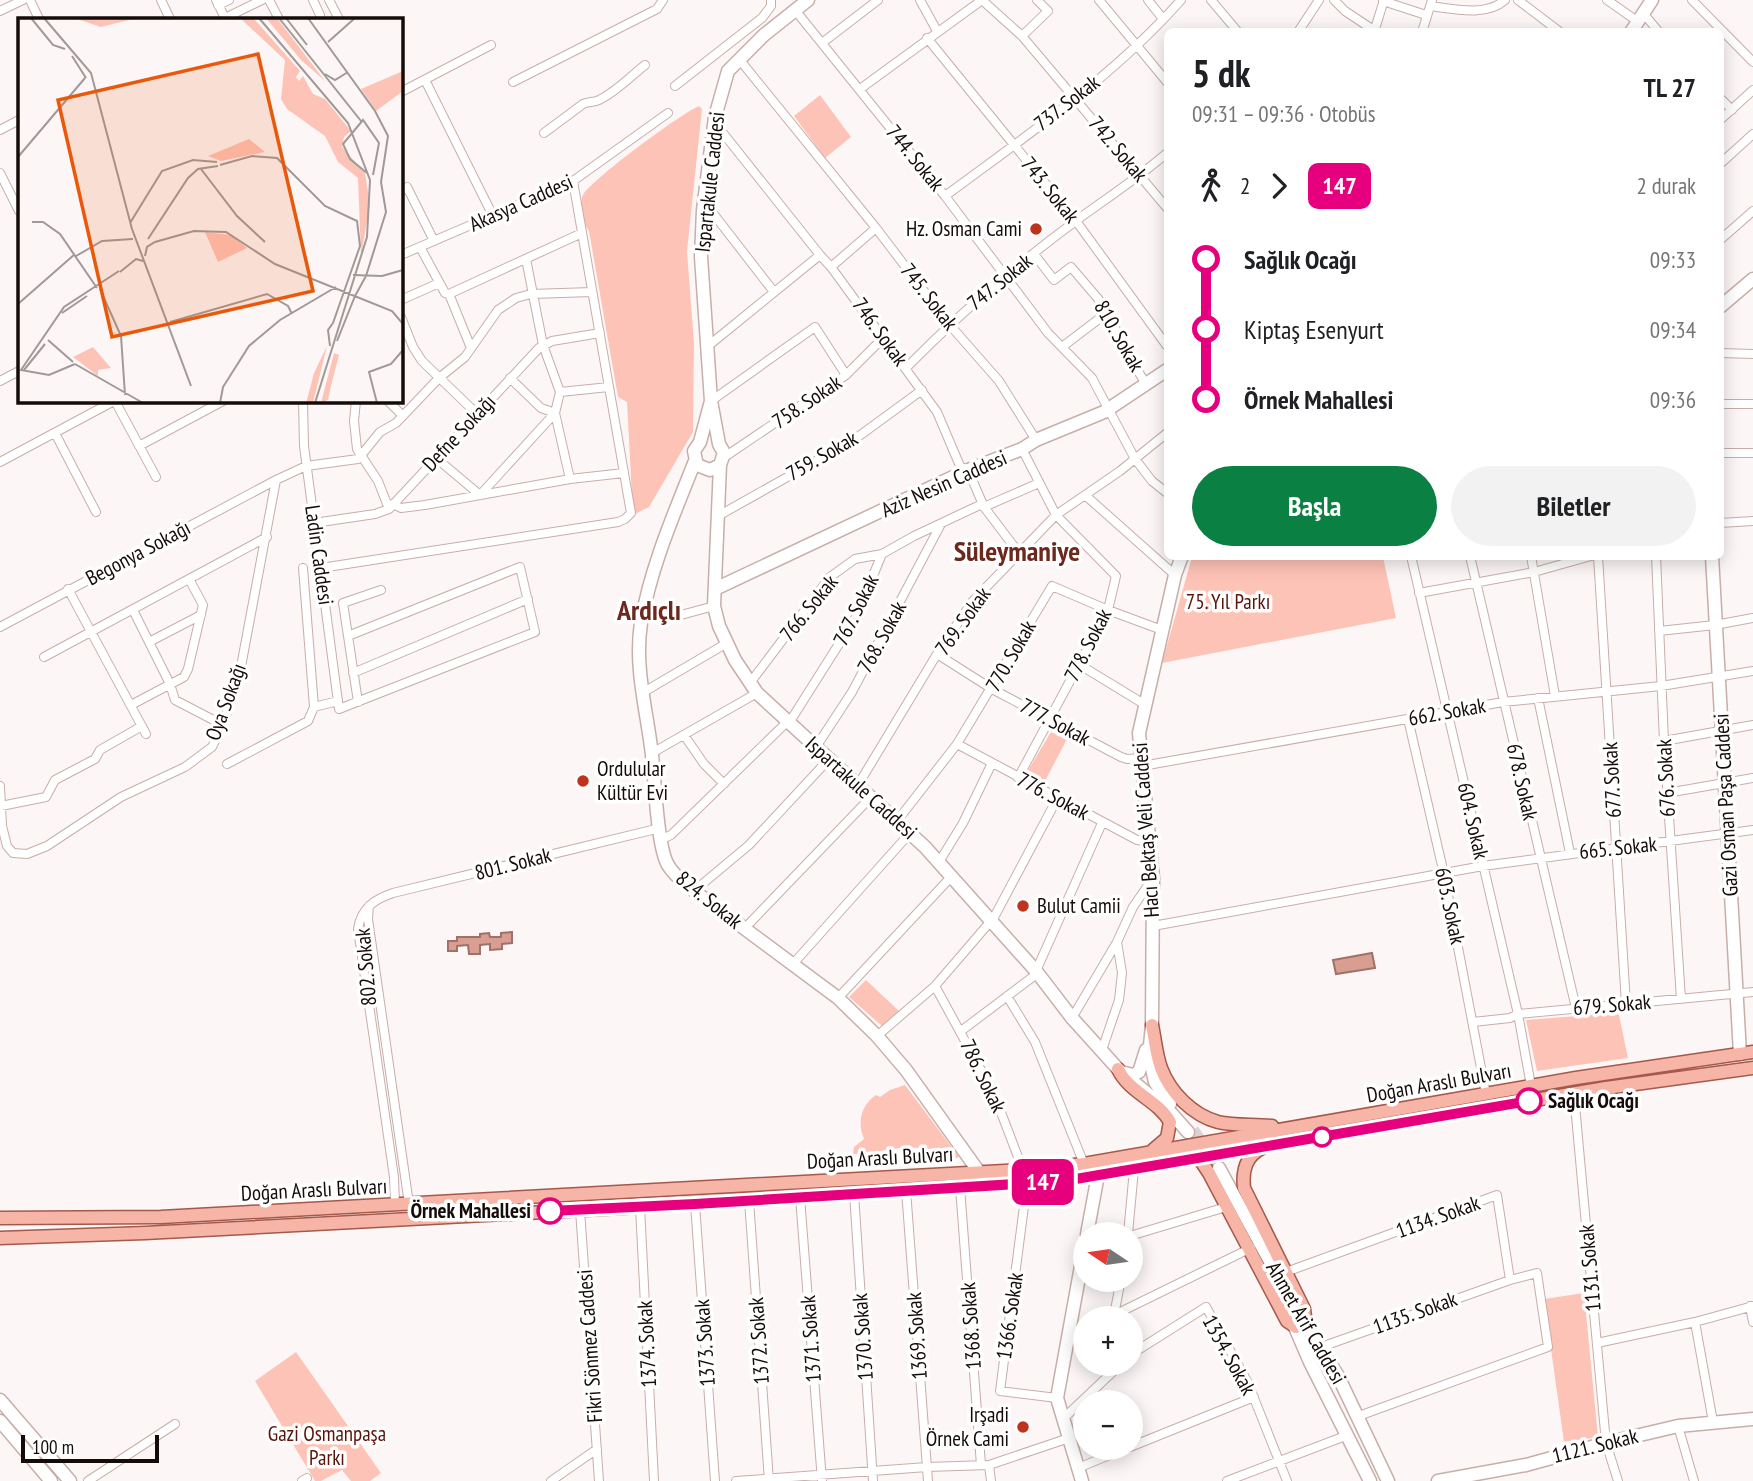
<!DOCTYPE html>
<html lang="tr">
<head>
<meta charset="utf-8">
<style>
	:root { --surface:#fff; --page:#f2f2f2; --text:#202124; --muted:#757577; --accent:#0b8043 }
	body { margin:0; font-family:"PT Sans Narrow",sans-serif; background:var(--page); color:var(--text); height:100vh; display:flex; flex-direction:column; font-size:26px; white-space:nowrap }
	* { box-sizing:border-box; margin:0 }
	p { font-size:23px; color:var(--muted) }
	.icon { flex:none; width:38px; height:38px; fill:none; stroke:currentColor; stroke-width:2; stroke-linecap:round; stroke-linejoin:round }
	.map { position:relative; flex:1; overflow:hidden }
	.side { position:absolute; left:1164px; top:28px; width:560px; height:532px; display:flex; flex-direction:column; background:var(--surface); border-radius:10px; box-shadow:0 4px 18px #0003 }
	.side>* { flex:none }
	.badge { padding:0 14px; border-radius:10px; font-size:24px; line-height:46px }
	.needle { width:46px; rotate:283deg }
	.controls { position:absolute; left:1073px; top:1222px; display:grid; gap:14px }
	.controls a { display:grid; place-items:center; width:70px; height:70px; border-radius:50%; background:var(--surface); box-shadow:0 4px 18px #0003; font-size:35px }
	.scale { position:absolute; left:21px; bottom:18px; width:138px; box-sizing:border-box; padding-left:7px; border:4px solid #150c0a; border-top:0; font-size:19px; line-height:24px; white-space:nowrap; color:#150c0a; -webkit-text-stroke:5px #fff; paint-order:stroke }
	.map>.badge { position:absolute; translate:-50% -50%; box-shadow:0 0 0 4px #fff }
	.legs { display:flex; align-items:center; gap:10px; height:77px; padding:0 28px; font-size:23px }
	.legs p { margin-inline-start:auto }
	.summary { display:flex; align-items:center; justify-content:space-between; height:119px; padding:0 28px }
	h1 { font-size:38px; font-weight:800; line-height:52px }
	.action { display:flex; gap:14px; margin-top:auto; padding:14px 28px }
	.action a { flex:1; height:80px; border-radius:42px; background:var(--accent); color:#fff; font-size:28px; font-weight:800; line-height:80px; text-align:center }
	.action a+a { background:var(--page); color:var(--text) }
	ul { padding:0 28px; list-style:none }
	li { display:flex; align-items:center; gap:24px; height:70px; font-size:26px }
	li i { display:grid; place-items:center; width:10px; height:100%; margin:0 9px; background:currentColor }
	li i::after { content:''; width:18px; height:18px; margin:-9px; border:5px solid; border-radius:50%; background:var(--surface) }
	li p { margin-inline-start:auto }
	li:first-child i { background:linear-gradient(#0000 50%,currentColor 0) }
	li:last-child i { background:linear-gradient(currentColor 50%,#0000 0) }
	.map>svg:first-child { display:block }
	.green { fill:#fec3b7 }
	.water { fill:#d99e91; stroke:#9e7268; stroke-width:2 }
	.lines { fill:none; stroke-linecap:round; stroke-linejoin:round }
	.secondary-tunnel { stroke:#d9d4d3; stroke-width:12; stroke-dasharray:12 6; stroke-linecap:butt }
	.street-casing { stroke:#c8aea9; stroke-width:10 }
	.secondary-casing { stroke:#c8aea9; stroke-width:15 }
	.primary-casing { stroke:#a5594b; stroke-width:15 }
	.street { stroke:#fff; stroke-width:8 }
	.secondary { stroke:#fff; stroke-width:12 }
	.primary { stroke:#f7b5a8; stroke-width:12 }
	.line-1-casing { stroke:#fff; stroke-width:16 }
	.line-1 { stroke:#e6007e; stroke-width:10 }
	.poi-dot { fill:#be331c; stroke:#fff; stroke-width:2.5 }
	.stop-1-dot { fill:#fff; stroke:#e6007e; stroke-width:3.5 }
	.labels { text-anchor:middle; stroke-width:7; stroke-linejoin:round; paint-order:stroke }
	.street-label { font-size:21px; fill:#150c0a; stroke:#fff }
	.poi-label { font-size:21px; fill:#150c0a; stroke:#fff; text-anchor:end }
	.park-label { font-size:21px; fill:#5a1308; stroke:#fff }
	.stop-label { font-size:21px; font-weight:bold; fill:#150c0a; stroke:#fff; text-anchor:start }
	.district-label { font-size:28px; font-weight:bold; fill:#6d281d; stroke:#fff }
	.inset-road { fill:none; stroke:#a09998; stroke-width:2 }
	.view { fill:#e8590c; fill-opacity:0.15; stroke:#e8590c; stroke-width:3.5 }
	.inset-edge { fill:none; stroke:#150c0a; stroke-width:3.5 }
</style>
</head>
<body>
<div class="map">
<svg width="1753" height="1481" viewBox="0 0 1753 1481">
	<rect width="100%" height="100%" fill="#fcf7f6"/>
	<path class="green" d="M820 95 851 137 825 158 794 116Z
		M699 106 702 109 687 251 694 343 693 432 649 507 633 515 627 402 618 397 589 231C583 223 578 205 583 195 591 180 680 114 699 106Z
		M1192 557H1383L1396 618 1162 663Z
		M1051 732 1067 739 1044 783 1029 777 1027 772Z
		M866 980 899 1011 882 1026 849 997Z
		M1616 1013 1619 1015 1628 1058 1537 1071 1526 1020Z
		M905 1085 959 1157 952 1160C942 1146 908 1147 892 1149 879 1151 867 1155 853 1154L854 1147 864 1139C857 1122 861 1105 876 1095L880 1097 890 1090Z
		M1584 1293 1598 1437 1564 1442 1544 1299Z
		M296 1352 381 1473 370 1481H351L342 1470 321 1481H315L255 1381Z"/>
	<path class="water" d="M512 932V943L502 944V949L490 950V944L480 945V954H469L468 945 457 946V951H448V941H457V937H480V934L489 933 490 937H501V933Z
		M1372 953 1375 968 1336 974 1333 960Z"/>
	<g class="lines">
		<path class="secondary-tunnel" d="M1193 1130 1219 1168"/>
		<defs>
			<path id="street" d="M30 0 39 19
				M161 0 170 19
				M216 0 225 18
				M269 0 279 19
				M313 0 320 15
				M329 0 339 19
				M920 0 937 31
				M982 0 1022 36 1167 208
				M1099 0 1167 82
				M1148 0 1163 19
				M1211 0 1238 32
				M1334 0 1345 11 1375 31
				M1518 0 1560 32
				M1607 0 1637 21
				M1692 0 1753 62
				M1383 1 1426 15
				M218 5 229 0
				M1430 6C1454 9 1486 17 1505 0
				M795 10 945 196 1048 333 1092 378 1135 459 1152 481 1167 493
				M0 11 23 0
				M1643 13 1659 32
				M223 19 262 0
				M1298 32 1319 0
				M1374 32 1384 0
				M1422 32 1432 0
				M1022 36 1048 11 1037 0
				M927 38 1076 221 1167 346
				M822 43 878 0
				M739 59 876 228 949 324 999 381 1036 440
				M425 80 493 216
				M513 82 657 9 663 0
				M675 86 762 18 771 6V0
				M860 89 982 0
				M401 92 491 45
				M1720 98 1732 110
				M1720 120 1753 90
				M0 130 19 120
				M713 131 723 133 820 255 831 267 937 412 960 466 968 470 984 507 1019 553
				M544 133 583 104C589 101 593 103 599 100 616 92 631 76 645 65
				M1720 164 1753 134
				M0 173 19 211
				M401 190 407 187 434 241
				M945 196C1027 135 1113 77 1181 0
				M703 210 712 212 774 292
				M1720 240 1753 211
				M420 247 445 293 449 294 582 233
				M1034 254 1054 280 1071 267 1106 308 1125 350 1146 384
				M401 255 573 181 668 113
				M526 259 543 345 560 392 555 413 570 479
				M831 267 876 228
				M449 294 471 348
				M401 300 439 283
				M401 317 413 347 422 361 476 413
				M708 346 820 255
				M1062 347 1108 312
				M1720 353 1753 354
				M906 368C959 314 1016 265 1077 220 1107 198 1138 178 1167 153
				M510 378 541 408 555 413
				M0 381 19 371
				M560 392 609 387
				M115 401 156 477
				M303 401 304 446 339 709 535 632 520 567 348 636 343 603 381 590
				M356 401 354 421 357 449 378 481 389 509
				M388 401 403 416
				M711 401 815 327 846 375
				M1720 404H1753
				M55 433 96 512
				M139 446 223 401
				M1720 453H1753
				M436 458 480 495 555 413
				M723 458 846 375 884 337
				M0 462 114 401
				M1085 495 1175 575
				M393 504 401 508 425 505 570 479 624 473
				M984 507 1039 483
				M718 516 855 439 922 390
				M314 523 375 514 389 509 539 348 552 341 600 333
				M1720 523 1753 521
				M1411 556 1518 1014 1531 1086
				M1470 556 1576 1008
				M1531 556 1555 696
				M1598 556 1626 1004
				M1656 556 1664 741 1681 999
				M303 568 314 707
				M321 568 618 522 625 519 631 513 573 181
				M68 589 146 734
				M1419 593 1534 572 1591 556
				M133 610 170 684 175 700 223 725
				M643 614 681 615 714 606
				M0 627 276 480
				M1659 631 1715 625 1753 618
				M348 636 358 702
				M149 642 201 615
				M937 654 992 689 1121 757 1127 759 1141 758
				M44 657 267 537
				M1080 665 1144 704
				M353 673 528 599
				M750 683 830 577 855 559 882 554
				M642 693 727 643
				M1538 698 1570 853
				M131 705 184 677 188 669 203 605 189 579
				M1408 719 1444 874 1486 1094
				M789 723 856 617 882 554 914 536 982 504
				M684 735 704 764 724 784
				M1664 741 1753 725
				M957 744 1137 840 1151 842
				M816 747 852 692 941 524
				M652 753 757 693
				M227 764 308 721 314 707 338 701
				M1142 766 1503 702 1661 686 1753 671
				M1018 778 1108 610 1116 576 1056 515 1022 449
				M858 785 937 654 972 602 1056 515 1120 471 1167 433
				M0 786 2 826 7 846 13 853 27 854 47 846 121 797 185 767 212 747 223 725 240 672 276 480 306 466 358 459 380 432 396 423 439 378 465 357 498 310 516 298 531 294 592 292
				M1667 793 1753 778
				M1 806 46 797 55 780 95 759 100 750 142 726
				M897 821 957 744 1052 586 1108 610 1162 630
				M662 839 671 835 787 722
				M939 862 963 823 992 763
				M694 891 749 845 829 759
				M369 906 368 919 409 1204
				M991 923 1057 799
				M1153 926 1483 866 1753 830
				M744 929 871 797
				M792 965 910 833
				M1036 971 1102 823
				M935 986 994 1094 1023 1170
				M1007 996 1035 1042 1084 1164
				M838 998 951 877
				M1072 1018 1117 942 1133 907 1153 878
				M1473 1022 1510 1018 1518 1014 1753 992
				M961 1031 1038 973
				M877 1036 935 986 990 922
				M1102 1050 1119 1000 1122 973 1117 942
				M1574 1094 1606 1443 1618 1481
				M1027 1183 1000 1391 1057 1398
				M960 1187 981 1465
				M906 1190 928 1481
				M854 1193 873 1481
				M800 1197 822 1481
				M749 1200 769 1481
				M395 1204 394 1177 358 929C361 908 375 899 393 893L660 828
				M695 1204 715 1481
				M640 1207 654 1481
				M580 1210 599 1481
				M1128 1234 1134 1169
				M1130 1236 1226 1207
				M1286 1272 1497 1195 1510 1280 1537 1273 1548 1347 1356 1417
				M1750 1306 1753 1322
				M1114 1315 1121 1279
				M1108 1318 1251 1248
				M1695 1322 1713 1422
				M1068 1338 1085 1329
				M1597 1343 1695 1322 1753 1306
				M1321 1347 1510 1280
				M1130 1355 1206 1307 1248 1383 1287 1481
				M1064 1418 1122 1363
				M1678 1426 1694 1481
				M1130 1447 1254 1397
				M989 1465 991 1481
				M1078 1468 1129 1447
				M88 1481 175 1424
				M302 1481 307 1478
				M551 1481 597 1449
				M736 1481 927 1467 989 1465 1069 1438
				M1227 1481 1348 1435"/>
			<path id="secondary" d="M1631 32 1652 0
				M1720 307 1753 279
				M711 401 700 442 694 451 697 465 710 470 720 465 724 453 719 444 711 401 701 257 703 210 715 117 728 71 764 35 808 0
				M695 461C674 514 651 566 641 623 634 667 647 711 652 755 655 779 657 847 668 865 674 876 685 883 694 891L838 998 877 1036 906 1070 979 1172
				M720 465 714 606 719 626 735 660 757 693 925 847 1036 971 1072 1018 1118 1069 1171 1113 1188 1132
				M1712 556 1740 1054
				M715 589 968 470 1022 449 1036 440 1104 412 1167 370
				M1125 1073 1133 1075 1139 1072 1146 1050
				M1170 1104 1155 1082 1149 1056 1152 1025 1153 878 1139 733 1175 575 1182 556
				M1219 1168 1297 1311 1338 1376 1388 1481
				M1087 1234 1098 1175
				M1291 1318 1310 1362 1370 1481
				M0 1400 70 1481
				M0 1421 51 1481
				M1082 1481 1057 1398 1085 1244
				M1438 1481 1526 1465 1606 1443 1678 1426 1753 1419"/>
			<path id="primary" d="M1152 1025C1155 1039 1156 1054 1161 1068 1170 1092 1192 1115 1218 1122 1235 1126 1254 1124 1272 1126
				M1118 1069C1129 1093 1158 1100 1170 1122L1167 1138 1153 1150
				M1262 1148C1246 1156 1242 1170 1244 1188L1304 1309 1306 1325
				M1196 1158 1201 1161 1209 1173 1287 1321 1296 1327
				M0 1218 161 1217 1023 1170 1084 1164 1576 1078 1753 1052
				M0 1238 145 1233 640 1207 1064 1180 1606 1088 1753 1068"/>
		</defs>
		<use href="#street" class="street-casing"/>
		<use href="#secondary" class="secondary-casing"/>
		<use href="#primary" class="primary-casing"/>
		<use href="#street" class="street"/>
		<use href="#secondary" class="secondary"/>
		<use href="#primary" class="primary"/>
	</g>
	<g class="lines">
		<defs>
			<path id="line-1" d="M550 1211 695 1204 1064 1181 1529 1101"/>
		</defs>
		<use href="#line-1" class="line-1-casing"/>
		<use href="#line-1" class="line-1"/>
	</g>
	<g class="poi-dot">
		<circle cx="1036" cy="229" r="7"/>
		<circle cx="583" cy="781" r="7"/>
		<circle cx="1023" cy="906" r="7"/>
		<circle cx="1023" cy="1427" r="7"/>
	</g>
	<g class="stop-1-dot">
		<circle cx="1529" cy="1101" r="12"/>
		<circle cx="1322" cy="1137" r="9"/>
		<circle cx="550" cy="1211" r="12"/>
	</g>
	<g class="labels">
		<g class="street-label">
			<text transform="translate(1067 103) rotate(-38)" y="7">737. Sokak</text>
			<text transform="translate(1118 149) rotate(50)" y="7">742. Sokak</text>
			<text transform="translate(915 158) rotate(51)" y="7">744. Sokak</text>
			<text transform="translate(710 182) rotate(-84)" y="7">Ispartakule Caddesi</text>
			<text transform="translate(1050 190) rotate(51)" y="7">743. Sokak</text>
			<text transform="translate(521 203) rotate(-24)" y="7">Akasya Caddesi</text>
			<text transform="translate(1000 282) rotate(-39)" y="7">747. Sokak</text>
			<text transform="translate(929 297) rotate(52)" y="7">745. Sokak</text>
			<text transform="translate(880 332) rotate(54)" y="7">746. Sokak</text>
			<text transform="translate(1119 336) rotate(60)" y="7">810. Sokak</text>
			<text transform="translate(807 402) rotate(-34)" y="7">758. Sokak</text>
			<text transform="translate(459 433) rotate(-47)" y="7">Defne Sokağı</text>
			<text transform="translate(822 456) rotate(-30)" y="7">759. Sokak</text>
			<text transform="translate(944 484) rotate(-24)" y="7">Aziz Nesin Caddesi</text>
			<text transform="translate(138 553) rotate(-28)" y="7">Begonya Sokağı</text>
			<text transform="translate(319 555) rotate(82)" y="7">Ladin Caddesi</text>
			<text transform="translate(809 608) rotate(-51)" y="7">766. Sokak</text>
			<text transform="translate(856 610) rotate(-64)" y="7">767. Sokak</text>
			<text transform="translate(963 621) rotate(-54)" y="7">769. Sokak</text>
			<text transform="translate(882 637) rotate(-61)" y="7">768. Sokak</text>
			<text transform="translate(1088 645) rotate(-63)" y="7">778. Sokak</text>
			<text transform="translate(1011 656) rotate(-60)" y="7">770. Sokak</text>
			<text transform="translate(226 702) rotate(-70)" y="7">Oya Sokağı</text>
			<text transform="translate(1447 712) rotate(-10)" y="7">662. Sokak</text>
			<text transform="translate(1055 722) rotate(28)" y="7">777. Sokak</text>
			<text transform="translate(1666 778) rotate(-93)" y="7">676. Sokak</text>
			<text transform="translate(1612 780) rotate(-93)" y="7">677. Sokak</text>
			<text transform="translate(1522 782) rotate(77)" y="7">678. Sokak</text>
			<text transform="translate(861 788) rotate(42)" y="7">Ispartakule Caddesi</text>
			<text transform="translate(1053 796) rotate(28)" y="7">776. Sokak</text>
			<text transform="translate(1726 805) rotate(-93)" y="7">Gazi Osman Paşa Caddesi</text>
			<text transform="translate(1473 821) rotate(77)" y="7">604. Sokak</text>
			<text transform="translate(1146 830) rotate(-94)" y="7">Hacı Bektaş Veli Caddesi</text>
			<text transform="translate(1618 848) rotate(-6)" y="7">665. Sokak</text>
			<text transform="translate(513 864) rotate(-14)" y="7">801. Sokak</text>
			<text transform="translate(709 900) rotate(39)" y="7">824. Sokak</text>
			<text transform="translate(1450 906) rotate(78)" y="7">603. Sokak</text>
			<text transform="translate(366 967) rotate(-95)" y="7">802. Sokak</text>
			<text transform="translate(1612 1005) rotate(-5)" y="7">679. Sokak</text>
			<text transform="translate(983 1076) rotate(64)" y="7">786. Sokak</text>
			<text transform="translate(1439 1083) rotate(-10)" y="7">Doğan Araslı Bulvarı</text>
			<text transform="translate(880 1158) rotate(-3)" y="7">Doğan Araslı Bulvarı</text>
			<text transform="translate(314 1190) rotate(-3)" y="7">Doğan Araslı Bulvarı</text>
			<text transform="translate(1438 1217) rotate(-20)" y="7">1134. Sokak</text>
			<text transform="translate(1590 1268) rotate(-95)" y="7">1131. Sokak</text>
			<text transform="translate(1415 1313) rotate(-20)" y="7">1135. Sokak</text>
			<text transform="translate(1010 1316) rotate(-82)" y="7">1366. Sokak</text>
			<text transform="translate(1306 1323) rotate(60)" y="7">Ahmet Arif Caddesi</text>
			<text transform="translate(971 1326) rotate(-94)" y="7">1368. Sokak</text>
			<text transform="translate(917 1336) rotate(-94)" y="7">1369. Sokak</text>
			<text transform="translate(863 1337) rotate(-94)" y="7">1370. Sokak</text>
			<text transform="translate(811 1339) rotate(-94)" y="7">1371. Sokak</text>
			<text transform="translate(759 1341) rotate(-94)" y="7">1372. Sokak</text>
			<text transform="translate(705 1343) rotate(-94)" y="7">1373. Sokak</text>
			<text transform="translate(647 1344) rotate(-93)" y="7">1374. Sokak</text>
			<text transform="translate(590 1346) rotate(-94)" y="7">Fikri Sönmez Caddesi</text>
			<text transform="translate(1229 1355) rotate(61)" y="7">1354. Sokak</text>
			<text transform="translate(1595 1446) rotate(-14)" y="7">1121. Sokak</text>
		</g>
		<g class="poi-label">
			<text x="1022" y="236">Hz. Osman Cami</text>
			<text x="597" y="776" text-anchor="start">Ordulular<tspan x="597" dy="24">Kültür Evi</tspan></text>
			<text x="1037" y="913" text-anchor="start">Bulut Camii</text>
			<text x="1009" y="1422">Irşadi<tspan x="1009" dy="24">Örnek Cami</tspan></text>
		</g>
		<g class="park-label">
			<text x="1228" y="609">75. Yıl Parkı</text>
			<text x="327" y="1441">Gazi Osmanpaşa<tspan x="327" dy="24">Parkı</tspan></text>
		</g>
		<g class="stop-label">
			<text x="1548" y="1108">Sağlık Ocağı</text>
			<text x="531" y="1218" text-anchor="end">Örnek Mahallesi</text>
		</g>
		<g class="district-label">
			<text x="1017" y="561">Süleymaniye</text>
			<text x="649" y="620">Ardıçlı</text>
		</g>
	</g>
	<g transform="translate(18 18)">
		<rect width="385" height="385" fill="#fcf7f6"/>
		<path d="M56 0H119L83 9ZM222 0H235L246 12 282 53 278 59 281 63 285 58 295 76 307 81 333 113 326 119 324 129 347 155 352 186 343 238 340 160 320 144 307 118 269 91 263 81 267 42ZM248 0H259L307 63 283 42ZM385 53V73L358 93 343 71ZM231 121 247 134 203 143 190 138ZM187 214 213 217 229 230 200 244ZM309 328 295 385H288L296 355ZM75 329 93 350 80 352V358L55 339ZM316 335 321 337 313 368 310 382 303 385Z" fill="#fec3b7"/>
		<path class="inset-road" d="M13 0 35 27 47 31M26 0 73 55 114 211 173 368M241 0 330 105 352 162 349 219 297 385M261 0 343 103M268 0 289 27M290 0 357 93 370 118 363 164 368 194 348 258M310 24 337 0M54 38 68 60M307 56 317 62 330 54M0 139 67 60M202 147 234 138 259 140 307 188 339 203 342 228 335 248M183 151 219 198 247 224M349 155 332 141 325 126 345 102 361 125 355 157M14 204H25L42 216 79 270M112 205 144 153 175 142 199 144M130 221 170 160 180 151 200 148M58 238 84 223 115 221M127 238 129 229 137 224 176 213 208 214 257 246 374 293 385 306M102 254 118 241 125 243M335 257 364 258 385 252M82 271 103 318 107 377M337 278 348 258M0 286 57 236M44 295 69 278M152 304 249 276 270 288 274 296M315 305 335 248M30 322 55 344M319 323 337 278M312 328 310 312 315 305M57 346 31 357 3 352 46 289 101 253M57 346 125 385M6 352 27 326M202 385 205 369 231 328 262 302 318 269M359 385 351 354 373 346 385 332"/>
		<path class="view" d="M240 36 295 273 94 319 40 82Z"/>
		<rect width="385" height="385" class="inset-edge"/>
	</g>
</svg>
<div class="controls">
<a><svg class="needle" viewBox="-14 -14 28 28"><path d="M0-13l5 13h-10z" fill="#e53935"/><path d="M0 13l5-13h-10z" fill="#757577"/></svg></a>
<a>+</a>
<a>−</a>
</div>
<div class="scale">100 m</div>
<b class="badge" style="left:1043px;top:1182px;background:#e6007e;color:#fff">147</b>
<section class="side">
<div class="summary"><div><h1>5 dk</h1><p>09:31 – 09:36 · Otobüs</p></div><b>TL 27</b></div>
<div class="legs"><svg class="icon" aria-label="walk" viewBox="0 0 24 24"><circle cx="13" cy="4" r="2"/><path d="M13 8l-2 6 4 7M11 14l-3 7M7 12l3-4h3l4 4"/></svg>2<svg class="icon" aria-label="forward" viewBox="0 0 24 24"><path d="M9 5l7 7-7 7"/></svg><b class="badge" style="background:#e6007e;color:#fff">147</b><p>2 durak</p></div>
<ul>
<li><i style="color:#e6007e"></i><b>Sağlık Ocağı</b><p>09:33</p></li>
<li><i style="color:#e6007e"></i><span>Kiptaş Esenyurt</span><p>09:34</p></li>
<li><i style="color:#e6007e"></i><b>Örnek Mahallesi</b><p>09:36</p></li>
</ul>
<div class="action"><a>Başla</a><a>Biletler</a></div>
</section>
</div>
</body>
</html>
